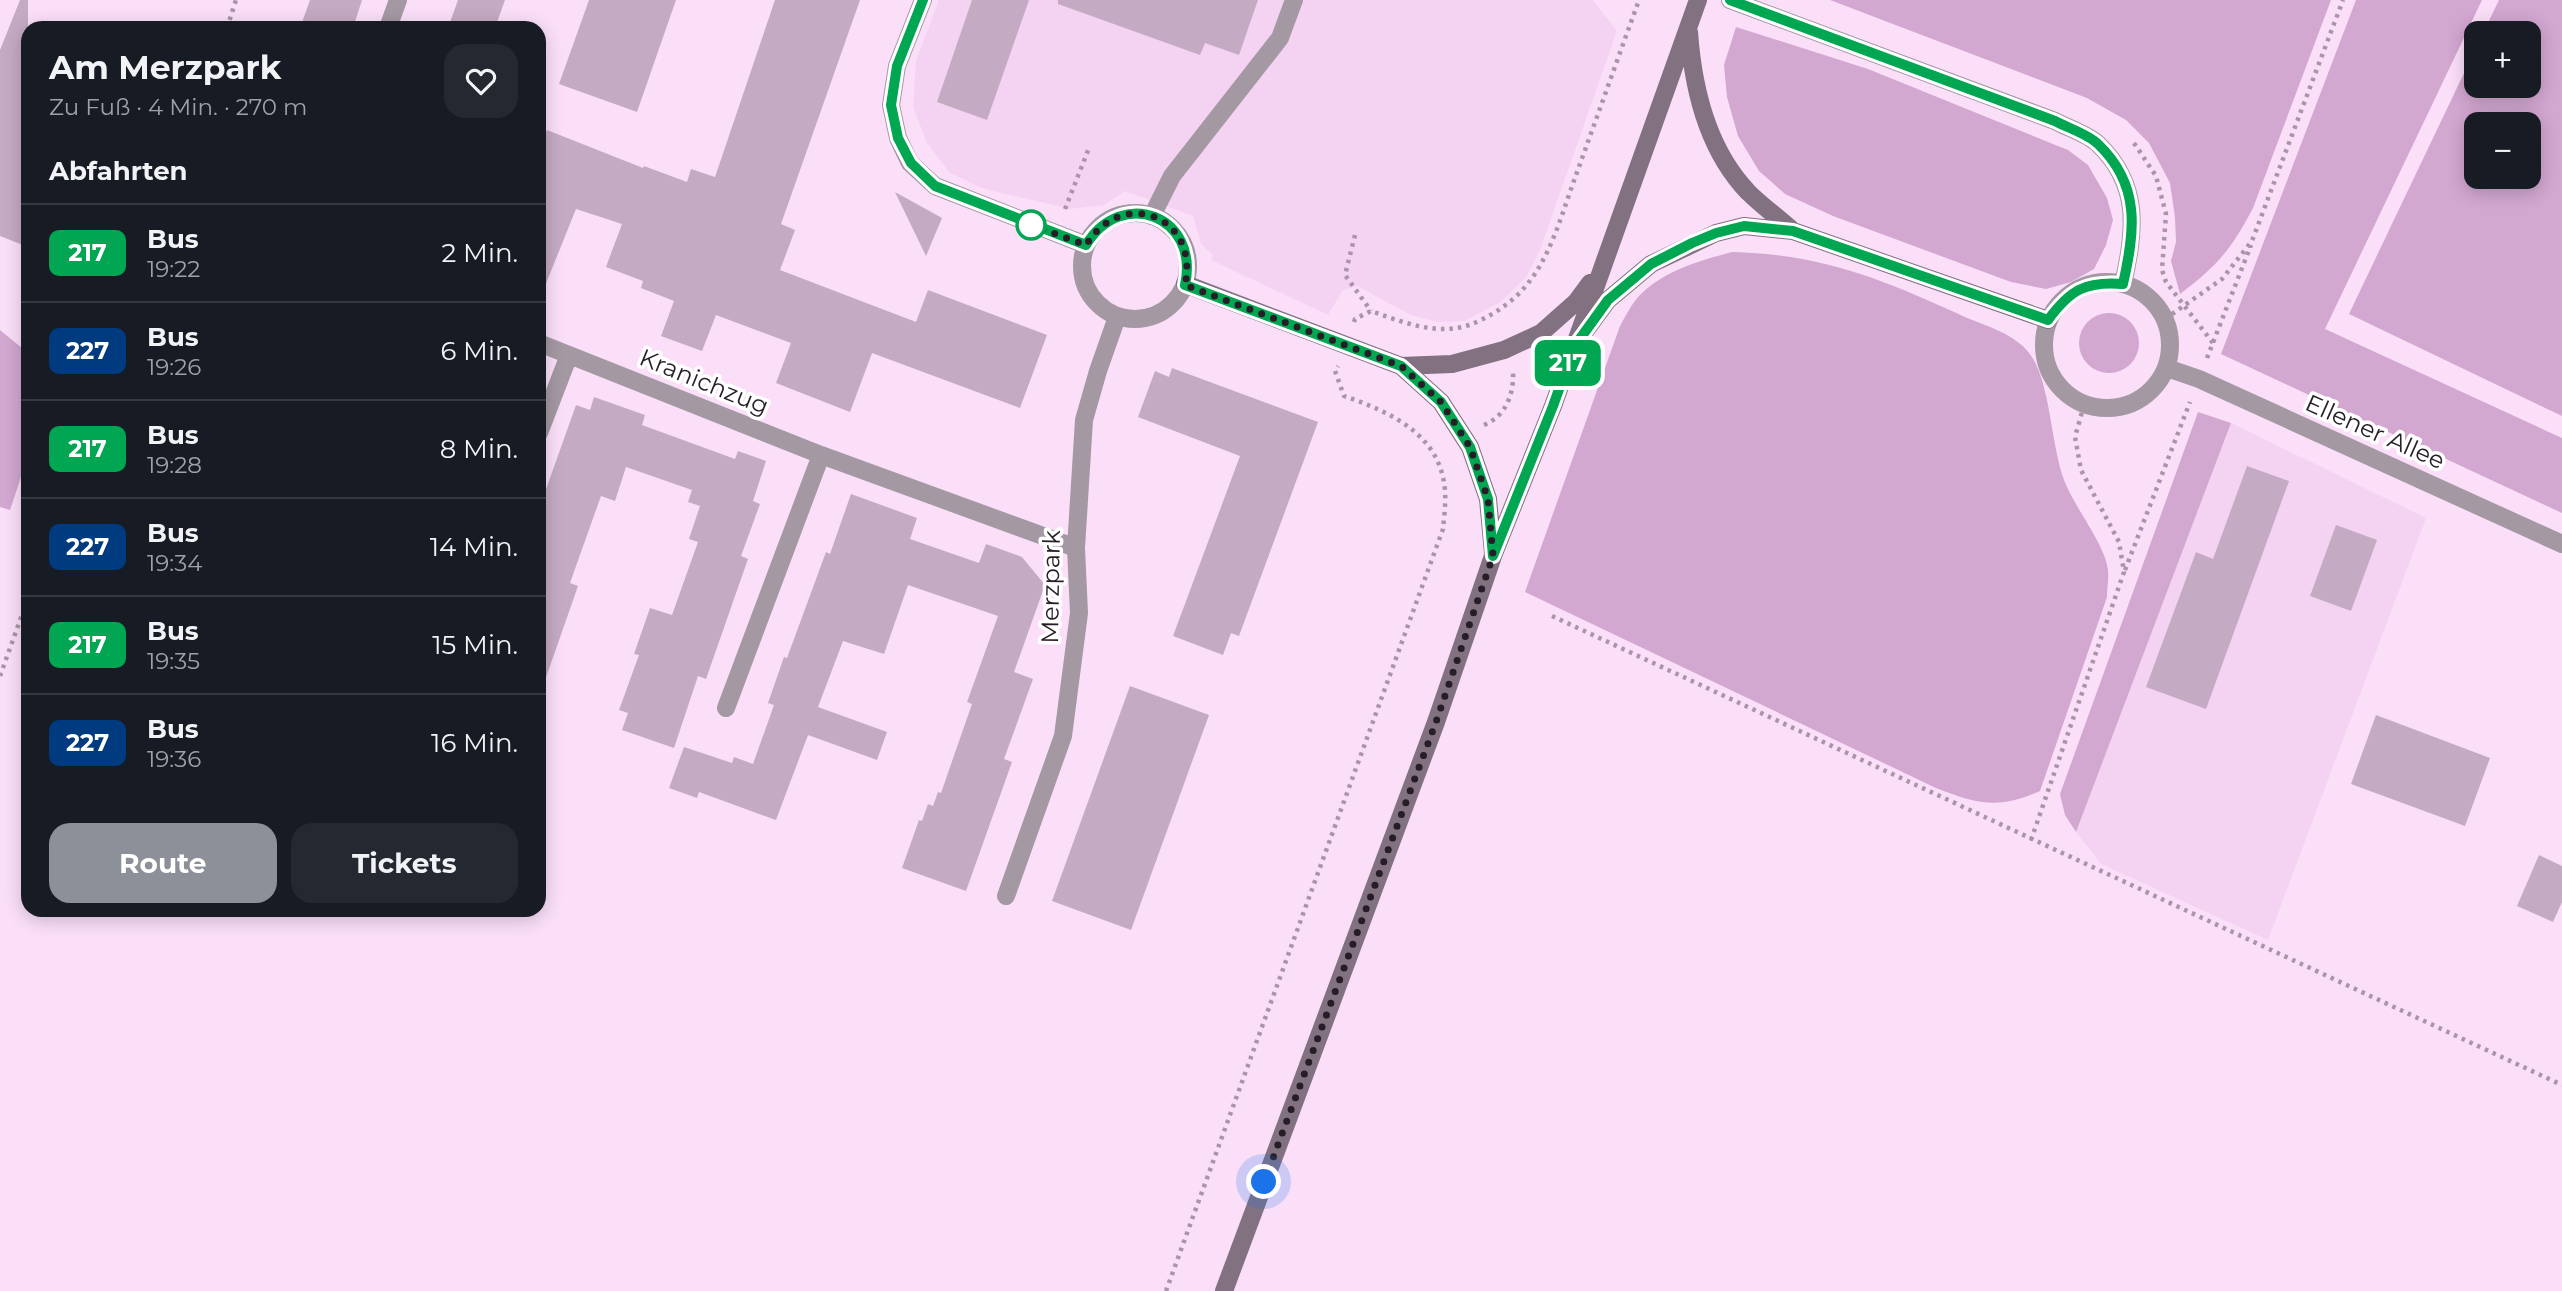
<!DOCTYPE html>
<html lang="de">
<head>
<meta charset="utf-8">
<style>
	:root { --surface:#171b24; --page:#242831; --text:#f1f3f6; --muted:#9ea1a6; --line:#363941; --accent:#8c9099 }
	body { margin:0; font-family:Montserrat,sans-serif; background:var(--page); color:var(--text); height:100vh; display:flex; flex-direction:column; font-size:26px; white-space:nowrap }
	* { box-sizing:border-box; margin:0 }
	p { font-size:23px; color:var(--muted) }
	.icon { flex:none; width:38px; height:38px; fill:none; stroke:currentColor; stroke-width:2; stroke-linecap:round; stroke-linejoin:round }
	.map { position:relative; flex:1; overflow:hidden }
	.drawer { position:absolute; left:21px; top:21px; width:525px; height:896px; display:flex; flex-direction:column; background:var(--surface); border-radius:21px; box-shadow:0 4px 18px #0003 }
	.drawer>* { flex:none }
	.badge { padding:0 14px; border-radius:10px; font-size:24px; line-height:46px }
	.controls { position:absolute; left:2464px; top:21px; display:grid; gap:14px }
	.controls a { display:grid; place-items:center; width:77px; height:77px; border-radius:14px; background:var(--surface); box-shadow:0 4px 18px #0003; font-size:35px }
	.you { position:absolute; width:35px; height:35px; margin:-18px; border:5px solid #fff; border-radius:50%; background:#1a73e8; box-shadow:0 0 0 10px #1a73e833 }
	.map>.badge { position:absolute; translate:-50% -50%; box-shadow:0 0 0 4px #fff }
	h2 { padding:0 28px; font-size:26px; line-height:63px }
	.round { display:grid; place-items:center; flex:none; width:74px; height:74px; border-radius:21px; background:var(--page) }
	.headline { display:flex; align-items:center; justify-content:space-between; height:119px; padding:0 28px }
	h1 { font-size:33px; font-weight:700; line-height:52px }
	.primary-button { display:flex; gap:14px; margin-top:auto; padding:14px 28px }
	.primary-button a { flex:1; height:80px; border-radius:21px; background:var(--accent); color:#fff; font-size:28px; font-weight:700; line-height:80px; text-align:center }
	.primary-button a+a { background:var(--page); color:var(--text) }
	ul { padding:0; list-style:none }
	li { display:flex; align-items:center; gap:21px; height:98px; padding:0 28px; border-top:2px solid var(--line) }
	li div { flex:1 }
	li b { display:block; font-size:26px }
	li em { font-style:normal }
	li .badge { min-width:77px; font-weight:700; text-align:center }
	.map>svg:first-child { display:block }
	.built { fill:#f4d2f2 }
	.green { fill:#d2a7d0; fill-rule:evenodd }
	.building { fill:#c5aac3 }
	.lines { fill:none; stroke-linecap:round; stroke-linejoin:round }
	.path { stroke:#aa95a8; stroke-width:4.5; stroke-dasharray:3.5 5; stroke-linecap:butt }
	.lane { stroke:#a498a3; stroke-width:18 }
	.street { stroke:#a498a3; stroke-width:18 }
	.secondary { stroke:#827181; stroke-width:18 }
	.line-casing { stroke:#fff; stroke-width:16 }
	.line { stroke:#00a651; stroke-width:10 }
	.walk { stroke:#271d26; stroke-width:7; stroke-dasharray:0 12.6 }
	.stop-dot { fill:#fff; stroke:#00a651; stroke-width:3.5 }
	.labels { text-anchor:middle; stroke-width:7; stroke-linejoin:round; paint-order:stroke }
	.street-label { font-size:24px; fill:#271d26; stroke:#fff }
</style>
</head>
<body>
<div class="map">
<svg width="2562" height="1291" viewBox="0 0 2562 1291">
	<rect width="100%" height="100%" fill="#fbdff9"/>
	<path class="built" d="M939 0H1593L1617 31 1540 250 1527 276 1501 302 1464 321 1438 322 1411 315 1357 286 1343 290 1328 315 1211 260 1213 255 1201 244 1193 216 1125 191 1104 205 1070 209 981 188 949 172 927 143 913 107 916 61Z
		M2231 423 2426 518 2268 940 2101 864 2076 832Z"/>
	<path class="green" d="M1830 0H2331L2253 208C2231 250 2217 266 2180 294L2171 261 2176 242 2175 217 2170 183 2149 143 2126 120 2087 98Z
		M2356 0H2482L2325 329 2562 438V513L2221 354Z
		M2499 0H2562V416L2349 314 2476 48V86H2529V33H2483ZM2476 124H2529V177H2476Z
		M1736 27 1868 69 2068 150 2088 165 2107 198 2113 220 2106 245 2094 269 2071 282 2046 289 2011 282 1833 216 1785 194 1759 171 1738 136 1727 97 1724 65Z
		M1732 252C1823 254 1884 280 1965 317 1986 326 2015 334 2029 353 2050 378 2051 446 2064 480 2074 507 2105 544 2108 570 2109 578 2107 588 2107 597L2040 791C1998 810 1977 804 1936 788L1525 592 1620 326C1625 317 1631 305 1638 297 1663 271 1698 261 1732 252Z
		M2079 343a30 30 0 1 1 60 0a30 30 0 1 1-60 0Z
		M0 330 28 353V456L10 510 0 507Z
		M2198 412 2231 423 2076 832 2065 815 2060 794Z"/>
	<path class="building" d="M20 0H28V247L0 236V50Z
		M310 0H362L353 28H300Z
		M458 0H505L495 28H448Z
		M589 0H676L637 112 559 84Z
		M775 0H860L781 224 795 230 780 270 916 322 928 290 1047 335 1020 408 872 353 850 412 776 383 791 343 716 315 702 351 661 336 674 301 641 288 643 281 606 267 622 224 576 209 541 296H539V149L547 130 643 168 644 166 687 182 691 169 715 177Z
		M972 0H1029L987 120 937 102Z
		M1058 0H1258L1239 55 1205 43 1200 55 1058 4Z
		M895 192 942 218 926 256Z
		M1172 368 1318 422 1239 636 1231 633 1223 655 1173 636 1240 456 1138 417 1155 371 1169 377Z
		M594 397 645 415 642 425 735 459 738 451 766 461 753 501 760 504 741 556 748 559 706 679 698 676 674 748 622 730 628 713 619 710 639 655 634 654 650 608 672 615 698 542 689 539 700 506 688 502 692 490 626 467 615 501 601 496 570 583 578 586 543 686 539 685V509L576 405 590 410Z
		M2247 466 2289 481 2206 709 2146 687 2196 552 2213 559Z
		M851 494 917 518 910 539 979 563 986 544 1022 557 1045 585 1014 672 1033 679 1004 759 1012 762 966 891 902 868 919 820 922 821 928 804 933 806 938 792 941 793 972 704 967 702 998 616 908 585 884 654 843 641 818 707 887 732 877 760 808 735 776 820 699 792 697 798 669 788 684 747 732 763 734 757 753 764 774 705 768 703 784 657 787 658 826 552 830 554Z
		M2336 525 2377 540 2351 611 2310 596Z
		M1130 686 1209 715 1131 930 1052 901Z
		M2376 715 2490 758 2465 826 2351 784Z
		M2539 855 2562 866V902L2553 922 2517 906Z"/>
	<g class="lines">
		<path class="path" d="M227 28 236 0
			M2134 143 2156 176 2166 214 2162 270 2166 282 2213 343
			M1065 209 1089 148
			M1355 235 1345 275 1371 311
			M2165 319 2222 279 2252 241 2343 0
			M1354 322 1355 319 1371 311C1402 322 1437 336 1469 325 1491 317 1515 301 1529 282 1552 253 1563 210 1576 175 1597 117 1618 58 1639 0
			M2207 358 2251 245
			M1484 425C1506 416 1514 394 1513 372
			M2125 570 2190 402
			M1552 616 2562 1085
			M0 676 28 598
			M2031 840 2124 572 2119 542 2081 470 2075 437 2084 405
			M1166 1291 1443 529C1444 517 1446 503 1445 491 1441 434 1390 412 1344 396L1335 371 1338 366"/>
		<path class="lane" d="M1152 216 1172 176 1280 38 1294 0"/>
		<path class="street" d="M923 0 897 66 891 105 898 138 910 163 935 186 1086 245
			M1730 0 2055 121C2068 128 2088 134 2098 144 2141 185 2135 232 2123 284
			M388 28 398 0
			M1082 266a53 53 0 1 1 106 0a53 53 0 1 1-106 0Z
			M2044 345a63 63 0 1 1 126 0a63 63 0 1 1-126 0Z
			M539 343 821 455 1076 548
			M2167 368 2199 379 2562 544
			M539 433 569 355
			M726 708 821 455
			M1006 896 1063 736 1079 613 1076 548 1084 420 1098 371 1117 317"/>
		<path class="secondary" d="M1689 32C1693 89 1707 149 1748 192 1762 206 1779 218 1793 231
			M1185 284 1401 366 1441 402 1470 447 1488 499 1493 553
			M1586 330 1608 300 1651 264 1716 233 1744 226 1793 231 2048 320
			M1401 366 1452 364 1504 350 1541 333 1576 302 1590 283
			M1224 1291 1436 722 1493 556 1553 406 1698 0"/>
	</g>
	<g class="lines">
		<defs>
			<path id="line" d="M923 0 897 66 891 105 898 138 911 163 935 186 1086 245C1122 186 1200 216 1185 285L1401 366 1441 402 1470 447 1488 499 1493 556 1553 406 1574 347 1608 300 1651 264 1692 243 1716 233 1744 226 1793 231 2048 320C2070 290 2085 281 2123 284 2135 231 2141 185 2098 144 2088 134 2068 128 2055 121L1730 0"/>
		</defs>
		<use href="#line" class="line-casing"/>
		<use href="#line" class="line"/>
		<path class="walk" d="M1031 225 1086 245C1122 186 1200 216 1185 285L1401 366 1441 402 1470 447 1488 499 1493 556 1436 722 1264 1182"/>
	</g>
	<circle class="stop-dot" cx="1031" cy="225" r="14"/>
	<g class="labels">
		<g class="street-label">
			<text transform="translate(704 382) rotate(22)" y="8">Kranichzug</text>
			<text transform="translate(2375 432) rotate(24)" y="8">Ellener Allee</text>
			<text transform="translate(1051 587) rotate(-89)" y="8">Merzpark</text>
		</g>
	</g>
</svg>
<div class="controls">
<a>+</a>
<a>−</a>
</div>
<div class="you" style="left:1264px;top:1182px"></div>
<b class="badge" style="left:1568px;top:363px;background:#00a651;color:#fff">217</b>
<section class="drawer">
<div class="headline"><div><h1>Am Merzpark</h1><p>Zu Fuß · 4 Min. · 270 m</p></div><a class="round"><svg class="icon" aria-label="heart" viewBox="0 0 24 24"><path d="M12 20l-8-8c-3-5 5-10 8-4 3-6 11-1 8 4z"/></svg></a></div>
<h2>Abfahrten</h2>
<ul>
<li><span class="badge" style="background:#00a651;color:#fff">217</span><div><b>Bus</b><p>19:22</p></div><em>2 Min.</em></li>
<li><span class="badge" style="background:#003b80;color:#fff">227</span><div><b>Bus</b><p>19:26</p></div><em>6 Min.</em></li>
<li><span class="badge" style="background:#00a651;color:#fff">217</span><div><b>Bus</b><p>19:28</p></div><em>8 Min.</em></li>
<li><span class="badge" style="background:#003b80;color:#fff">227</span><div><b>Bus</b><p>19:34</p></div><em>14 Min.</em></li>
<li><span class="badge" style="background:#00a651;color:#fff">217</span><div><b>Bus</b><p>19:35</p></div><em>15 Min.</em></li>
<li><span class="badge" style="background:#003b80;color:#fff">227</span><div><b>Bus</b><p>19:36</p></div><em>16 Min.</em></li>
</ul>
<div class="primary-button"><a>Route</a><a>Tickets</a></div>
</section>
</div>
</body>
</html>
